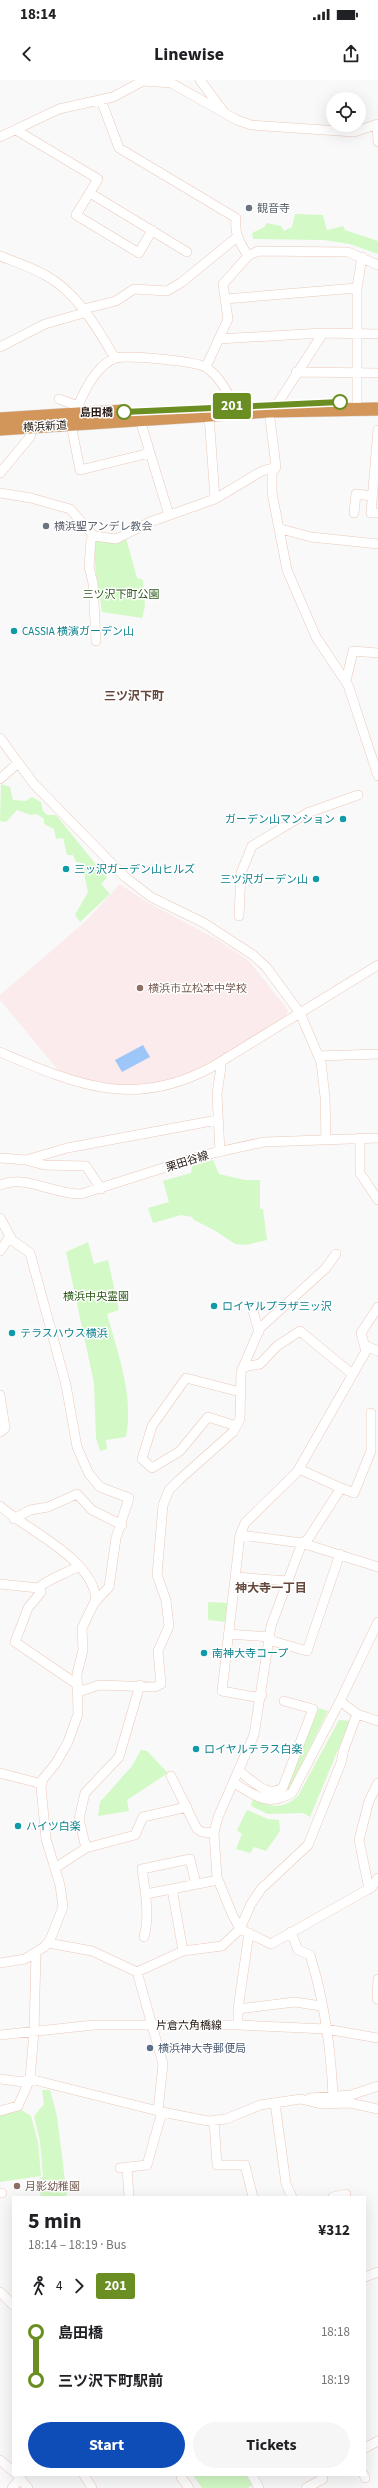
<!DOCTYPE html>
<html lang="en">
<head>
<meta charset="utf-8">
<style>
	:root { --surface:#fff; --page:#f6f6f6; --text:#202124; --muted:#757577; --accent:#0e4cb7 }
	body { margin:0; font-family:"Source Sans 3","Noto Sans JP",sans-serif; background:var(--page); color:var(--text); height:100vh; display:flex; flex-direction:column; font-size:15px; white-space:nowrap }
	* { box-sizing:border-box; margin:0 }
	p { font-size:13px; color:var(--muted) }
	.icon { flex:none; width:22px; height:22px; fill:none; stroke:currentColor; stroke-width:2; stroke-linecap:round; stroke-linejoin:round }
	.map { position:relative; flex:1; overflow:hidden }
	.side { position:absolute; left:12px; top:2116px; width:354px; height:280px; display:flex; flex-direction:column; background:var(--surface); border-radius:0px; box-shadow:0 4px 16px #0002 }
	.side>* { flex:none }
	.badge { padding:0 8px; border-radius:3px; font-size:14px; line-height:26px }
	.tools { position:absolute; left:326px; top:12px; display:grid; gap:8px }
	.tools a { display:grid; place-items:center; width:40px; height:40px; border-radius:50%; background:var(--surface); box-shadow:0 4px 16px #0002; font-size:20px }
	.map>.badge { position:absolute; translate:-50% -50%; box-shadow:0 0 0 2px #fff }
	.legs { display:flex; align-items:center; gap:6px; height:44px; padding:0 16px; font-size:13px }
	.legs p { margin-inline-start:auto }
	.summary { display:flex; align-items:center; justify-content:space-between; height:68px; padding:0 16px }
	h1 { font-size:22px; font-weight:700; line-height:30px }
	.action { display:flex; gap:8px; margin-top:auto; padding:8px 16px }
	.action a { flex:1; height:46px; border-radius:24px; background:var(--accent); color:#fff; font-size:16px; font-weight:700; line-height:46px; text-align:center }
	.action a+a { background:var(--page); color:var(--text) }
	ul { padding:0 16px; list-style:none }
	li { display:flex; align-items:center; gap:14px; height:48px; font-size:15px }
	li i { display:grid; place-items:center; width:6px; height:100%; margin:0 5px; background:currentColor }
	li i::after { content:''; width:10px; height:10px; margin:-5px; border:3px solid; border-radius:50%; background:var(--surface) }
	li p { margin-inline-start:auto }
	li:first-child i { background:linear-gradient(#0000 50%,currentColor 0) }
	li:last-child i { background:linear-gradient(currentColor 50%,#0000 0) }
	.status { display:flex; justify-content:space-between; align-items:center; height:28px; padding:0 20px; background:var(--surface); direction:ltr }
	.status svg { height:11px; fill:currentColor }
	header { display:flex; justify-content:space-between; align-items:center; height:52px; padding:0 16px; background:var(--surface); font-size:18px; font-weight:700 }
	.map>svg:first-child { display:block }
	.education { fill:#fbebec }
	.green { fill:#d3f9c6 }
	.water { fill:#9cc7f8 }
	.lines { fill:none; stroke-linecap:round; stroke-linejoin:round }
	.minor-casing { stroke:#ebc8b8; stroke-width:10 }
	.highway-casing { stroke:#d8d5d4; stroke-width:14 }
	.minor { stroke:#fff; stroke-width:9 }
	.highway { stroke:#d3965a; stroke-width:13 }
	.line-1-casing { stroke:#fff; stroke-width:9 }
	.line-1 { stroke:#6b8e23; stroke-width:6 }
	.worship-dot { fill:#6b7280; stroke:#fff; stroke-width:1.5 }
	.stop-1-dot { fill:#fff; stroke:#6b8e23; stroke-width:2 }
	.culture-dot { fill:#0f9aa8; stroke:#fff; stroke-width:1.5 }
	.education-dot { fill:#8d6e63; stroke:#fff; stroke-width:1.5 }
	.service-dot { fill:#5c6f8a; stroke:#fff; stroke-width:1.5 }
	.labels { text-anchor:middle; stroke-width:3; stroke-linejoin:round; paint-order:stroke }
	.worship-label { font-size:11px; fill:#5b616d; stroke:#fff; text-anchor:start }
	.stop-label { font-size:11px; font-weight:bold; fill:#241812; stroke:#fff; text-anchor:end }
	.street-label { font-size:11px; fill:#241812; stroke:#fff }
	.park-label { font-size:11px; fill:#2d5a19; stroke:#fff }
	.culture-label { font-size:11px; fill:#0d838f; stroke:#fff; text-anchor:start }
	.education-label { font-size:11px; fill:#785e54; stroke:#fff; text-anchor:start }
	.service-label { font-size:11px; fill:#4e5e75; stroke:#fff; text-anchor:start }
	.neighbourhood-label { font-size:12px; font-weight:bold; fill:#65483b; stroke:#fff }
</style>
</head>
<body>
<div class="status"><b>18:14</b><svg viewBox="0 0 49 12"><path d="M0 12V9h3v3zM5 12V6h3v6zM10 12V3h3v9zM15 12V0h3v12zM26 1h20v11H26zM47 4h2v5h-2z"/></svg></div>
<header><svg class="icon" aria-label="back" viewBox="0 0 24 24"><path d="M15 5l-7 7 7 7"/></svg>Linewise<svg class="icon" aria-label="share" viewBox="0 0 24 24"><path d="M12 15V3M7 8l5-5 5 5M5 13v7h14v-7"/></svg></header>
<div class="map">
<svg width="378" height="2408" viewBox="0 0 378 2408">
	<rect width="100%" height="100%" fill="#f9f9f9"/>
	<path class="education" d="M120 804 145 821 218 860 249 881 288 930 286 937 192 993 159 1002 133 1005 109 1004 75 997 58 990 0 920V915L87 840Z"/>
	<path class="green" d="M295 134 323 135 327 150 343 146 345 150 378 161V174L350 164 324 160 253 159 252 153 264 147 267 143 281 146 284 151 292 147Z
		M126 458 137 498 143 500 145 527 142 538 102 532 95 485 94 461 118 462Z
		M1 704 10 707 13 720 26 721 32 717 41 722 43 731 47 735H56L107 798 101 804 110 814 80 842 75 835 88 812 82 783 76 782 73 775H67L63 758 56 759 54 749 44 744V739L37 734 31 735 17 730 6 742 0 741Z
		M213 1080 219 1094 245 1100H260V1129H263L267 1160 246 1165 235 1164 214 1150 194 1140 192 1137 181 1135 153 1143 148 1128 169 1122 163 1101 191 1093 192 1086Z
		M88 1162 94 1184 108 1180 119 1230 107 1234C118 1274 134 1316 126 1357L106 1360 107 1369 100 1371 96 1358 94 1303 66 1172Z
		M208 1522 228 1523 226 1542 208 1540Z
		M319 1628 328 1631 289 1709 287 1708Z
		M339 1640 350 1641 310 1737 303 1733 268 1734 251 1726 253 1719C272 1727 282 1730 298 1716Z
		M141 1670 147 1671 168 1693 127 1720 129 1731 98 1736 100 1722 132 1686Z
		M247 1730 268 1739 279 1740 280 1751 266 1771 254 1767 250 1773 236 1769 242 1754 237 1750Z
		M42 2010H50L57 2036 67 2117H41L38 2099 43 2097 40 2061 34 2036 44 2024Z
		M20 2029 31 2036 38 2062 41 2096 0 2102V2034Z
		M193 2395H246L252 2405 248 2408H202Z"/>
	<path class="water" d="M143 965 150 977 122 992 115 980Z"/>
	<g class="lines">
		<defs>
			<path id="minor" d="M200 0 223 31
				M101 20 119 68 236 138C234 154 240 163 248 176
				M377 44 378 62
				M16 50 98 99 76 135 139 173 152 150
				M0 57 59 29 113 17 143 1 171 3 237 40 251 45 354 52 378 44
				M90 113 187 172
				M0 176C15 182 31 187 45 195 77 212 97 248 115 278
				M225 219 357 208
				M84 229 116 221 134 209 167 211 182 202 237 157
				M219 259 323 253 378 254
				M0 267 45 244 87 232
				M206 287 228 239 223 204 248 176 258 171 348 172 378 185
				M296 292 378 293
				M59 319 78 326
				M357 322V208L362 177
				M278 323 323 253
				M269 331 276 387 272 393V413L287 490 316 557 348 605 378 696
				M75 334C82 315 95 285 116 278 128 275 198 281 207 288 219 297 229 312 232 326
				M209 335 215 419
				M140 340 169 435
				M71 344 80 390 150 373
				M378 350 371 433H378
				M0 393 30 357 33 346
				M0 413 31 418 70 429 94 456 116 459 150 442 215 419 262 391 276 387
				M354 433 356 414 372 416
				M281 449 311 457 378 464
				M94 456 91 460 89 487 93 503 96 561
				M346 601 353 571 378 573
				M0 658 34 704 125 797 151 817 204 843 253 875 266 887 300 933 321 982 325 1017 326 1059
				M0 699 18 683
				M239 836 241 793 252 766 307 733 358 715
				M0 972C75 1004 133 1030 212 987L378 885
				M318 976 378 974
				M360 1058V1093L378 1120
				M220 1072 217 1014 221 987
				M0 1078 26 1080 67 1068 217 1040
				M26 1080 44 1085 86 1086 101 1109
				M0 1105C26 1094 54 1115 81 1114L204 1075 264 1062 378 1058
				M0 1138 12 1160 30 1173 66 1305 77 1367 89 1394 100 1407 129 1418 116 1458 109 1507 95 1522
				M0 1171 10 1156
				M255 1226 253 1231 259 1252
				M364 1265 378 1271
				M243 1287 260 1284 277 1266 300 1251 352 1294
				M0 1315 5 1348 0 1352
				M371 1333V1371L354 1413 341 1408 308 1459 302 1463 271 1546 254 1655 218 1737 214 1753 217 1797 232 1834 240 1849 271 1864 372 1807 378 1798
				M236 1346 208 1337 180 1371 152 1388 142 1379 152 1346 186 1298 240 1312
				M299 1389 341 1408
				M0 1426C28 1451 92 1478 96 1519L82 1548 83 1570 77 1594 78 1634 68 1662 56 1683 43 1699 41 1707 46 1759 60 1805 63 1827 50 1860 44 1867 25 1879 0 1883
				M14 1439 30 1430 48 1427 77 1414 92 1430 122 1445
				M240 1455 302 1463 378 1487
				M235 1497 288 1501
				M0 1504 38 1508C50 1498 65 1494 79 1486
				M38 1508 41 1512 28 1528 15 1562 78 1605
				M228 1554 270 1557
				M269 1560 307 1571 340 1474
				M78 1612 99 1605 155 1607 161 1604 158 1571 169 1546 166 1520 157 1495 163 1425 169 1410 179 1400 233 1352 240 1339 241 1292 260 1248 325 1189 336 1174
				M262 1615 255 1617 222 1611 240 1455 245 1443 297 1392 366 1271 361 1253 378 1227
				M340 1621 357 1634 378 1641
				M239 1691C252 1700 269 1720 283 1707L313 1629 284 1621
				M0 1693 42 1704
				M171 1696 197 1749 202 1752 214 1753
				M234 1703C256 1716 267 1727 292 1713L340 1621 378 1542
				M86 1768 135 1755 143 1737 187 1727
				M55 1788 86 1768 79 1739 85 1713 119 1677 140 1605
				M172 1809 183 1871
				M369 1809 359 1760 369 1721 378 1703
				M146 1814 218 1800
				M291 1852 298 1870 310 1875C324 1920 331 1969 333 2017
				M144 1857C150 1835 145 1811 142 1789L190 1779 196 1804
				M48 1863 92 1871 137 1892 183 1871 222 1866 240 1849 251 1824 261 1809 308 1765 341 1683 344 1669 357 1634
				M137 1892 163 1984 158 2031
				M377 1919 378 1899
				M238 1929 295 1922 321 1926
				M238 1945V1929L249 1853
				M0 1955 94 1945H238L326 1949 378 1958
				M0 1999 23 2002 30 1999 162 2032 208 2041 226 2039 260 2025 301 2019 321 2024 350 2023 378 2029
				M310 2018 351 2015 378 2006
				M275 2023 286 2104 292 2117
				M0 2031 18 2026 30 1999 34 1952 36 1873
				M214 2040 217 2085H245L253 2117
				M127 2087 129 2117
				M120 2088 147 2085 162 2032
				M0 2113H2
				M333 2117 346 2114
				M365 2197 378 2192
				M0 2212 13 2225
				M365 2368 378 2361
				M0 2380 13 2391
				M17 2395 28 2408
				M84 2395 92 2408
				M252 2395 259 2408
				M364 2395 365 2398
				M181 2397 189 2408
				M12 2408 21 2398
				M306 2408 323 2399 321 2395"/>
			<path id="highway" d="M0 339 124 331
				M0 349 269 331 378 329"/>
		</defs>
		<use href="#minor" class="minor-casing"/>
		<use href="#highway" class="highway-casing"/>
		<use href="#minor" class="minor"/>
		<use href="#highway" class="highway"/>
	</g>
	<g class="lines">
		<defs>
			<path id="line-1" d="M124 332 340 322"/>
		</defs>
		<use href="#line-1" class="line-1-casing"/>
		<use href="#line-1" class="line-1"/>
	</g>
	<g class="worship-dot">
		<circle cx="249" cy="128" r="4"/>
		<circle cx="46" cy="446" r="4"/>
	</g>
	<g class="stop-1-dot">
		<circle cx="340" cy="322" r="7"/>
		<circle cx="124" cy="332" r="7"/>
	</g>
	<g class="culture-dot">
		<circle cx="14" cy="551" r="4"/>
		<circle cx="343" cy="739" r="4"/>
		<circle cx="66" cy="789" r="4"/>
		<circle cx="316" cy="799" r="4"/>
		<circle cx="214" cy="1226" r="4"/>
		<circle cx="12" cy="1253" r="4"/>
		<circle cx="204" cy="1573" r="4"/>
		<circle cx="196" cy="1669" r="4"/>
		<circle cx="18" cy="1746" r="4"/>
	</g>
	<g class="education-dot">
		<circle cx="140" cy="908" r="4"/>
		<circle cx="17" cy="2106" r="4"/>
	</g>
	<circle class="service-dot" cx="150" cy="1968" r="4"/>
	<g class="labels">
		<g class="worship-label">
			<text x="257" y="132">観音寺</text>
			<text x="54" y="450">横浜聖アンデレ教会</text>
		</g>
		<g class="stop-label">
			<text x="113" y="336">島田橋</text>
		</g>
		<g class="street-label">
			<text transform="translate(45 346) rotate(-4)" y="4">横浜新道</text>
			<text transform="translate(187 1081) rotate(-17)" y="4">栗田谷線</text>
			<text x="189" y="1949">片倉六角橋線</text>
		</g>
		<g class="park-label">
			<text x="121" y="518">三ツ沢下町公園</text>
			<text x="96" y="1220">横浜中央霊園</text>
		</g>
		<g class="culture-label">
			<text x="22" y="555">CASSIA 横濱ガーデン山</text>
			<text x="335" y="743" text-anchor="end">ガーデン山マンション</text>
			<text x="74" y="793">三ッ沢ガーデン山ヒルズ</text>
			<text x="308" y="803" text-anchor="end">三ツ沢ガーデン山</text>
			<text x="222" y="1230">ロイヤルプラザ三ッ沢</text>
			<text x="20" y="1257">テラスハウス横浜</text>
			<text x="212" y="1577">南神大寺コープ</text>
			<text x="204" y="1673">ロイヤルテラス白楽</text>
			<text x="26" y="1750">ハイツ白楽</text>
		</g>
		<g class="education-label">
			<text x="148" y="912">横浜市立松本中学校</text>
			<text x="25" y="2110">月影幼稚園</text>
		</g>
		<g class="service-label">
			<text x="158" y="1972">横浜神大寺郵便局</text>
		</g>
		<g class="neighbourhood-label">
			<text x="134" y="620">三ツ沢下町</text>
			<text x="271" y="1512">神大寺一丁目</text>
		</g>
	</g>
</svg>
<div class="tools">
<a><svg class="icon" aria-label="locate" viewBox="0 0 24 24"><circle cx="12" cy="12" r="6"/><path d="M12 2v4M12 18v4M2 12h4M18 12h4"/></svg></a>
</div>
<b class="badge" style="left:232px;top:326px;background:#6b8e23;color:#fff">201</b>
<section class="side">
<div class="summary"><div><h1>5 min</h1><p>18:14 – 18:19 · Bus</p></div><b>¥312</b></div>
<div class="legs"><svg class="icon" aria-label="walk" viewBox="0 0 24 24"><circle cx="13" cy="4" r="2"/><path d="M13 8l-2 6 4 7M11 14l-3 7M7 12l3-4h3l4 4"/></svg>4<svg class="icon" aria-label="forward" viewBox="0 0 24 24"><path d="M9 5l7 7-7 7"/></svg><b class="badge" style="background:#6b8e23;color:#fff">201</b></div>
<ul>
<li><i style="color:#6b8e23"></i><b>島田橋</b><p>18:18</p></li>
<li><i style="color:#6b8e23"></i><b>三ツ沢下町駅前</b><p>18:19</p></li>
</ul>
<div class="action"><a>Start</a><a>Tickets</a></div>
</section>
</div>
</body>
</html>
